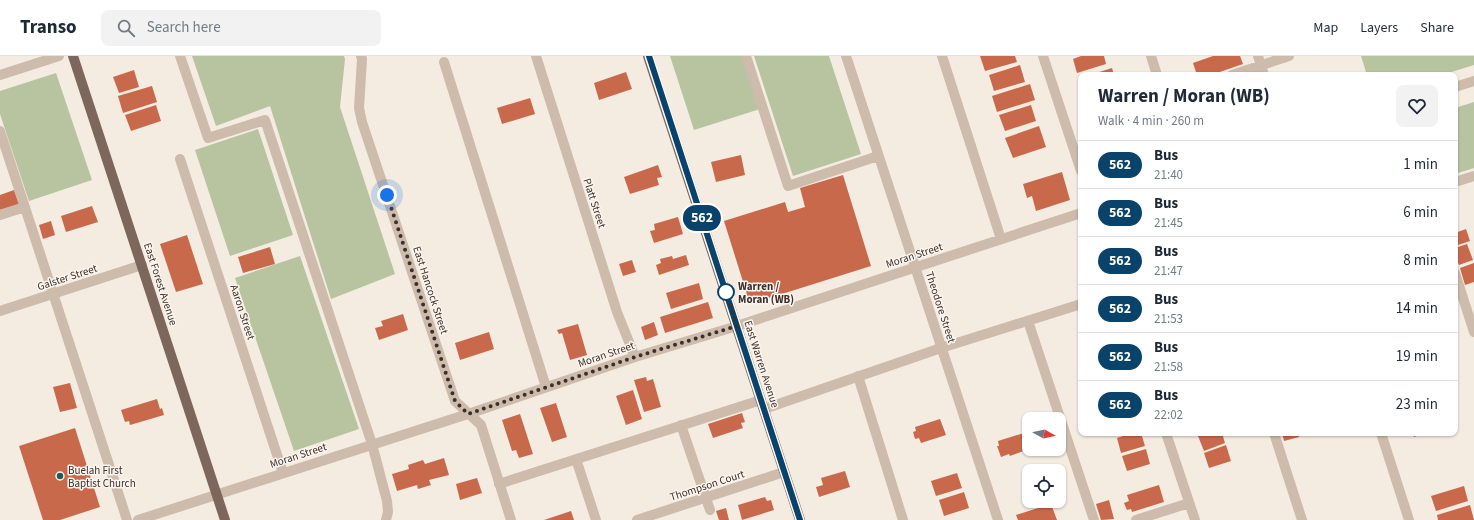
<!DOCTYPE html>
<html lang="en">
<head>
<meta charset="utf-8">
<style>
	:root { --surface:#fff; --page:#f2f2f3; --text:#1f2937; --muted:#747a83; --line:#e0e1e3 }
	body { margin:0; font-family:"Source Sans 3",sans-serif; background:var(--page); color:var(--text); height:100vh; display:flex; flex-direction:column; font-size:15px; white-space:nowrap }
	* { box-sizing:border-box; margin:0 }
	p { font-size:13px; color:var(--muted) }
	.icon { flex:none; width:22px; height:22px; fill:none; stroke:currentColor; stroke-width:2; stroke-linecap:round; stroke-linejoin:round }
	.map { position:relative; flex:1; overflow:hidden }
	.drawer { position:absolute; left:1078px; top:16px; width:380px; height:364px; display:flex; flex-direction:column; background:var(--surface); border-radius:8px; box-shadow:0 1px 3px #0004 }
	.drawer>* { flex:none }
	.badge { padding:0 8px; border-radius:13px; font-size:14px; line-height:26px }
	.needle { width:26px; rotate:98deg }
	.fabs { position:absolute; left:1022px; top:356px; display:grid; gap:8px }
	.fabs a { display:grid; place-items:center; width:44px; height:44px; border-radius:8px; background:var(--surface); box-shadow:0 1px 3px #0004; font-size:20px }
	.you { position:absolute; width:20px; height:20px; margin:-10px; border:3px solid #fff; border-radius:50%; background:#1a73e8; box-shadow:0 0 0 6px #1a73e833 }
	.map>.badge { position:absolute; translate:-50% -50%; box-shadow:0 0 0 2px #fff }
	.round { display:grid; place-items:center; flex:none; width:42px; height:42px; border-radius:8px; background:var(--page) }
	.summary { display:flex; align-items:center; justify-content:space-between; height:68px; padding:0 20px }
	h1 { font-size:19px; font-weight:700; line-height:30px }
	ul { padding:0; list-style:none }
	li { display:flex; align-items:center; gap:12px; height:48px; padding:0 20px; border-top:1px solid var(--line) }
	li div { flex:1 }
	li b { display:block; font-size:15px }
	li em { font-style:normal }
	li .badge { min-width:44px; font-weight:700; text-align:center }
	header { display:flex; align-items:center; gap:24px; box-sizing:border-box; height:56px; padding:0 20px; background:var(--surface); border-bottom:1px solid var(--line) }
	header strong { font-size:19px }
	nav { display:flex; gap:22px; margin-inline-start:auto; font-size:14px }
	.search { width:280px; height:36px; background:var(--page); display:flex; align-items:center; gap:10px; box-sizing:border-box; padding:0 14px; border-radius:8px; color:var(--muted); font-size:15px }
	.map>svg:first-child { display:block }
	.green { fill:#b8c4a0 }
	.building { fill:#c8694b }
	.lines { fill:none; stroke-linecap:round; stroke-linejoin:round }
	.minor { stroke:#cdbbac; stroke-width:10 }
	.major { stroke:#7d675c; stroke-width:10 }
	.line-casing { stroke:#fff; stroke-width:9 }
	.line { stroke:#09426a; stroke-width:6 }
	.walk { stroke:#3b302b; stroke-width:4; stroke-dasharray:0 7.2 }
	.stop-dot { fill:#fff; stroke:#09426a; stroke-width:2 }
	.poi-dot { fill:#1f5a5e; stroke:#fbf5ee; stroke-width:1.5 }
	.labels { text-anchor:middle; stroke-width:3; stroke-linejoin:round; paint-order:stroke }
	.street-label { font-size:11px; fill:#3b302b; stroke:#fbf5ee }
	.stop-label { font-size:11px; font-weight:bold; fill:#3b302b; stroke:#fbf5ee; text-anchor:start }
	.poi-label { font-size:11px; fill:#3b302b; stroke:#fbf5ee; text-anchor:start }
</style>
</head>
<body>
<header>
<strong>Transo</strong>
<div class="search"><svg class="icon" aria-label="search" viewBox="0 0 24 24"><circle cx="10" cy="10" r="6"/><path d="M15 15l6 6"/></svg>Search here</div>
<nav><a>Map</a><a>Layers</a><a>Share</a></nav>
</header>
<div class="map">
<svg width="1474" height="464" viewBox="0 0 1474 464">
	<rect width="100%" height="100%" fill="#f4ebe1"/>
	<path class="green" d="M192 0H344L345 3 340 51 395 218 331 243 270 50 216 70Z
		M670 0H742L760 53 694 74Z
		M754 0H829L861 98 793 120Z
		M1361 0H1474V9L1442 19H1367Z
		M56 17 92 124 29 145 0 58V35Z
		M1474 46V112L1455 118V52Z
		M258 73 293 179 230 200 195 94Z
		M300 200 359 373 294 395 235 222Z"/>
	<path class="building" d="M980 0H1015L1017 6 985 15Z
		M1081 0H1104L1106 8 1077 17 1073 3Z
		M1213 0H1240L1243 8 1211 19H1197L1193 7Z
		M1020 9 1025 26 994 35 989 19Z
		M1112 12 1114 19H1090Z
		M134 14 139 31 119 37 113 21Z
		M626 16 632 33 599 44 594 27Z
		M1030 28 1035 44 997 56 992 40Z
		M152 30 157 46 123 57 118 40Z
		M530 42 535 58 502 68 497 52Z
		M156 49 161 65 131 75 125 59Z
		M1031 49 1036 65 1005 75 999 59Z
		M1039 70 1046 91 1013 102 1005 82Z
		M741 99 745 119 716 126 711 106Z
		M658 109 662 121 657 122 659 129 630 138 624 121Z
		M1062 116 1070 144 1036 155 1032 140 1027 142 1023 128Z
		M843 119 871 210 750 248 724 165 785 146 788 156 805 151 800 132Z
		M14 134 19 148 0 154V139Z
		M92 150 98 166 66 176 61 160Z
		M678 161 683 178 654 187 650 175 655 174 654 168Z
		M51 165 55 179 43 183 39 169Z
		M1466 173 1470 185 1455 190V177Z
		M187 179 203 228 176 236 160 188Z
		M1467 188 1473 204 1459 209 1455 199V192Z
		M270 191 275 208 243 217 238 201Z
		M686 199 689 209 659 219 656 209 661 207 660 203 672 200 673 203Z
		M632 204 636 216 623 220 619 208Z
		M1474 207V226L1465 229 1460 212Z
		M699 227 703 243 671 253 666 237Z
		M708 246 713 262 665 277 660 261Z
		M403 258 408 274 379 284 375 272 383 270 381 265Z
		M654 266 658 279 645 284 641 271Z
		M578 268 587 299 570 304 562 277 559 278 557 274Z
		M489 276 494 293 460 304 455 287Z
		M646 321 647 325 653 323 661 351 644 356 634 324Z
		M70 327 77 352 60 356 53 331Z
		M633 334 642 363 626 369 616 340Z
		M157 343 160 353 162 352 164 359 130 369 129 365 125 366 121 354Z
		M556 347 567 381 552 386 540 352Z
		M742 357 745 366 741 367 743 372 713 382 708 368Z
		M520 358 533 398 519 402 516 394 512 395 502 364Z
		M940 363 946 379 921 387 919 382 915 383 913 376 916 375 915 371Z
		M75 372 100 451 60 464H43L19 390Z
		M1024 377 1029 393 1010 400 1009 398 1001 401 997 390H999L998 385Z
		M1132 377H1141L1145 390 1121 397 1117 382Z
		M1206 377H1222L1225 387 1204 395 1198 380Z
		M1282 377H1298L1299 381 1284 385Z
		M1412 377H1424L1414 381Z
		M1226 389 1231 405 1209 412 1204 397Z
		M1146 393 1150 408 1127 415 1122 400Z
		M444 402 449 419 429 424 431 429 418 433 417 429 397 435 392 418 409 413 408 409 423 404 425 408Z
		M845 415 850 431 819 441 816 431 823 429 821 422Z
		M957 417 962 432 936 440 931 425Z
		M477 422 482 437 460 444 456 428Z
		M1159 429 1164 446 1132 456 1131 453 1127 454 1124 447 1129 445 1127 439Z
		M1464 430 1468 445 1436 455 1431 440Z
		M964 436 969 452 944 460 939 444Z
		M765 441 767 445 771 444 774 454 742 464 738 449Z
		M1109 444 1114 463 1101 464 1096 448Z
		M1051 448 1057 464H1018L1016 459Z
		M1470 449 1474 464H1438L1437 459Z
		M726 452 729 464H719L716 455Z
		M571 455 574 464H544Z"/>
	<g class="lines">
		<path class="minor" d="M180 0 208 82 265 64 372 388 387 445 388 456 386 464
			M361 0 362 3 359 52 362 66 455 345 481 369 511 464
			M536 0 617 256 635 301
			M746 0 788 130 878 100
			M846 0 998 464
			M942 0 1001 183
			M1043 0 1081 115
			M1151 0 1157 19
			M1258 0 1264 19
			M444 6 546 331
			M0 19 59 0
			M1232 19 1289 0
			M1455 31 1474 25
			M0 75 127 464
			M180 103 283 417
			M1455 126 1474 120
			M0 159 25 151
			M1455 217 1474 276
			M0 255 142 209
			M1028 265 1094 464
			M858 320 903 464
			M764 353 941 292 1081 248
			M681 369 710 454
			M1166 377 1195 464
			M1274 377 1302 464
			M1381 377 1409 464
			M576 403 596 464
			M499 428 761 344
			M138 464 468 358 635 301 737 270 1081 157
			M637 464 784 416
			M1136 464 1189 447"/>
		<path class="major" d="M73 0 225 464
			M648 0 800 464"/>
	</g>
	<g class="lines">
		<defs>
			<path id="line" d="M649 0 800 464"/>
		</defs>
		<use href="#line" class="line-casing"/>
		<use href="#line" class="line"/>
		<path class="walk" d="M387 139 455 345 468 358 635 301 737 270 726 236"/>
	</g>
	<circle class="stop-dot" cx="726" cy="236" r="8"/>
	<circle class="poi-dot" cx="60" cy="420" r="4"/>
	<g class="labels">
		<g class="street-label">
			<text transform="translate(595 147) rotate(72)" y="4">Platt Street</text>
			<text transform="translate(914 199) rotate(-18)" y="4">Moran Street</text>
			<text transform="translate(67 221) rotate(-18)" y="4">Galster Street</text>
			<text transform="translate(161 228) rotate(72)" y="4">East Forest Avenue</text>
			<text transform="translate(431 234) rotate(72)" y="4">East Hancock Street</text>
			<text transform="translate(941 251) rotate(72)" y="4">Theodore Street</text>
			<text transform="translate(243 256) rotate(72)" y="4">Aaron Street</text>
			<text transform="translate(606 298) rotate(-19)" y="4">Moran Street</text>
			<text transform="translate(762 308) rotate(72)" y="4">East Warren Avenue</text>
			<text transform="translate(298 399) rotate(-18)" y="4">Moran Street</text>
			<text transform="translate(707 429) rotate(-18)" y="4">Thompson Court</text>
		</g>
		<g class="stop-label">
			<text x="738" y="234">Warren /<tspan x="738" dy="13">Moran (WB)</tspan></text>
		</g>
		<g class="poi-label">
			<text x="68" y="418">Buelah First<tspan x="68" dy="13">Baptist Church</tspan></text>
		</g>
	</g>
</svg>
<div class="fabs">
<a><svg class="needle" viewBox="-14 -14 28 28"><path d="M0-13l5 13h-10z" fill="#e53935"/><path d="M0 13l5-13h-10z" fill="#747a83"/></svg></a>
<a><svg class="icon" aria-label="locate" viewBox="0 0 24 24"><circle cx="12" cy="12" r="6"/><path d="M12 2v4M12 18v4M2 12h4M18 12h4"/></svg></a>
</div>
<div class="you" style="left:387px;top:139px"></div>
<b class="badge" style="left:702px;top:162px;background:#09426a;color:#fff">562</b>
<section class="drawer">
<div class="summary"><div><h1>Warren / Moran (WB)</h1><p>Walk · 4 min · 260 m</p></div><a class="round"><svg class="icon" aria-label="heart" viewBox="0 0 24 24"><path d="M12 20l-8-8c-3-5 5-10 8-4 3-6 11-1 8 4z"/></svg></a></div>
<ul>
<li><span class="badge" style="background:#09426a;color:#fff">562</span><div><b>Bus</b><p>21:40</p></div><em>1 min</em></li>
<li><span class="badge" style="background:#09426a;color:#fff">562</span><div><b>Bus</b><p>21:45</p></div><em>6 min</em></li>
<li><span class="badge" style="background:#09426a;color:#fff">562</span><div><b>Bus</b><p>21:47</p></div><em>8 min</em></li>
<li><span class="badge" style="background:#09426a;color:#fff">562</span><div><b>Bus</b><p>21:53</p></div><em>14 min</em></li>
<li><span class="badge" style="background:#09426a;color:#fff">562</span><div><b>Bus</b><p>21:58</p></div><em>19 min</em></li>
<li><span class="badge" style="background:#09426a;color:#fff">562</span><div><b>Bus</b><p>22:02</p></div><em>23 min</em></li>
</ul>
</section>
</div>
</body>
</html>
